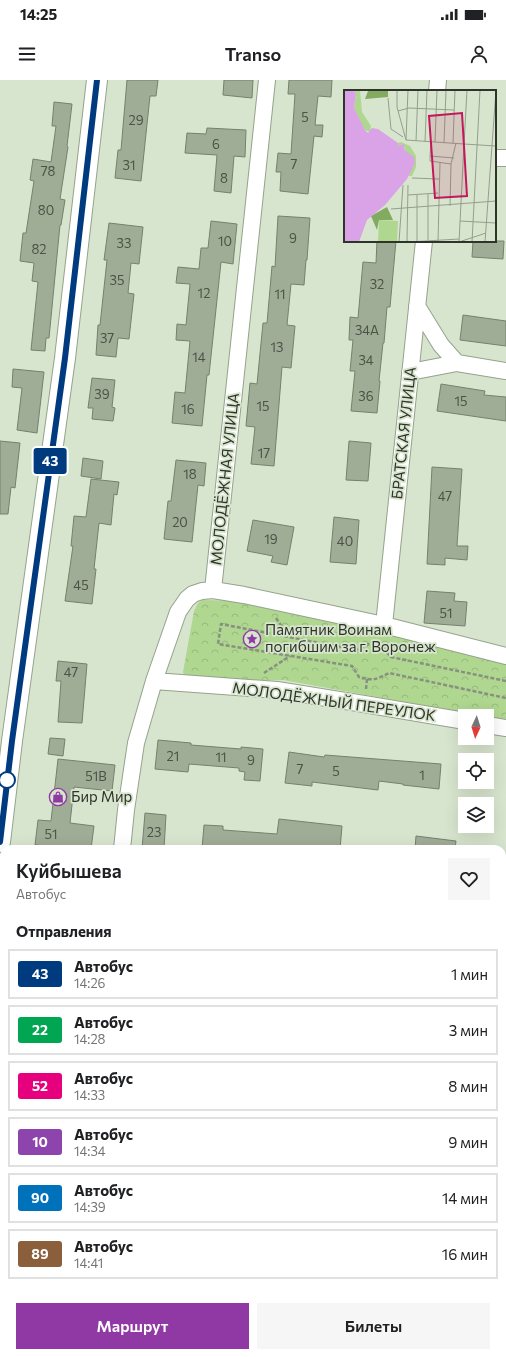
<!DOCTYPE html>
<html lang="ru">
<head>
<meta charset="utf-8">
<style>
	:root { --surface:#fff; --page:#f6f6f6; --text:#202124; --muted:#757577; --line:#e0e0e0; --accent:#9039a5 }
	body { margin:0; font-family:Commissioner,sans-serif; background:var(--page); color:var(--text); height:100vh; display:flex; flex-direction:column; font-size:15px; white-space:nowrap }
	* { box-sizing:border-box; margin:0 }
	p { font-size:13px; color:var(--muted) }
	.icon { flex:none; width:22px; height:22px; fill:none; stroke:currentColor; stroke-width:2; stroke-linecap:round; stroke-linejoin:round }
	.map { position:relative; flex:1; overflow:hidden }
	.panel { position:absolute; left:0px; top:765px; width:506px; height:512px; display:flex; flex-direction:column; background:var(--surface); border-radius:12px 12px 0 0; box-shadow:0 4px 16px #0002 }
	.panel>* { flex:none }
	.badge { padding:0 8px; border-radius:3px; font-size:14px; line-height:26px }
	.needle { width:26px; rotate:184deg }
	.controls { position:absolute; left:458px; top:629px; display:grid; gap:8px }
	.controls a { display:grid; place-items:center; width:36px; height:36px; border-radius:0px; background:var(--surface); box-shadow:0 4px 16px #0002; font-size:20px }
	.map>.badge { position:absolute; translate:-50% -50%; box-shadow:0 0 0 2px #fff }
	h2 { padding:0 16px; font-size:15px; line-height:36px }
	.round { display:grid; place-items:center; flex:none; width:42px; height:42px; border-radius:0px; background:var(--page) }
	.head { display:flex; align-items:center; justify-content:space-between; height:68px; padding:0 16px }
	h1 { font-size:19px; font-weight:600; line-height:30px }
	.cta { display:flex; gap:8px; margin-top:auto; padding:8px 16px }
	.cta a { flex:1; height:46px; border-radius:0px; background:var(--accent); color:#fff; font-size:16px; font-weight:600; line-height:46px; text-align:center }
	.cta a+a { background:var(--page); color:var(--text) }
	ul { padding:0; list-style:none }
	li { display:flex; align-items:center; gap:12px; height:50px; margin:0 8px 6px; padding:0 8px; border:2px solid var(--line); border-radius:0px }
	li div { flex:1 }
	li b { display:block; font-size:15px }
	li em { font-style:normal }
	li .badge { min-width:44px; font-weight:700; text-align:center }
	.status { display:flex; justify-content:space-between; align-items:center; height:28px; padding:0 20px; background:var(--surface); direction:ltr }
	.status svg { height:11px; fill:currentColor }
	header { display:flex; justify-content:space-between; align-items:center; height:52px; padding:0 16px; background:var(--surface); font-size:18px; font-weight:600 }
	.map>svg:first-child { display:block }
	.park { fill:url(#park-crowns) }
	.building { fill:#9fac96; stroke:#75816c }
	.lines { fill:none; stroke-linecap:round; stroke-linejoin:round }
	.minor-casing { stroke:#95a28c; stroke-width:18 }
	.major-casing { stroke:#95a28c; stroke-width:22 }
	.path { stroke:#889181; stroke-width:2.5; stroke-dasharray:4 2; stroke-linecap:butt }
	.minor { stroke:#fff; stroke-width:16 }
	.major { stroke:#fff; stroke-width:20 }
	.line-casing { stroke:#fff; stroke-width:9 }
	.line { stroke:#003b80; stroke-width:6 }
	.stop-dot { fill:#fff; stroke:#003b80; stroke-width:2 }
	.labels { text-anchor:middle; stroke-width:3.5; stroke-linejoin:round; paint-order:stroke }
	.number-label { font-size:13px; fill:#4b5246 }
	.street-label { font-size:15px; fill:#2f342b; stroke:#d8e5ce }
	.poi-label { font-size:15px; fill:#2f342b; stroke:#d8e5ce; text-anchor:start }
	.inset-road { fill:none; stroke:#949e8d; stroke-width:1 }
	.view { fill:#c2185b; fill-opacity:0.15; stroke:#c2185b; stroke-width:2 }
	.inset-edge { fill:none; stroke:#2f342b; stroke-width:2 }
</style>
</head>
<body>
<div class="status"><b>14:25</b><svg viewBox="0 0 49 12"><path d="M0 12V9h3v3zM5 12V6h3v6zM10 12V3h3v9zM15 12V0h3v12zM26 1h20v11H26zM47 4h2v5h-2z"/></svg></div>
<header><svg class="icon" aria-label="menu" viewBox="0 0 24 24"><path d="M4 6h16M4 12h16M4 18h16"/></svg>Transo<svg class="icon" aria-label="person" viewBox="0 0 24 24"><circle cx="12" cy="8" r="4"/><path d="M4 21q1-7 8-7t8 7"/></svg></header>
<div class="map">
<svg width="506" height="1277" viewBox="0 0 506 1277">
	<defs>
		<pattern id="park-crowns" width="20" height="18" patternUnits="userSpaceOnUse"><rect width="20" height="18" fill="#afd790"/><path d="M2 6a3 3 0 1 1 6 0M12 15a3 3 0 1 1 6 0" fill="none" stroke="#97b97c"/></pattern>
	</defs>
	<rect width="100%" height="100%" fill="#d8e5ce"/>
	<path class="park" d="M203 520 247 521 506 580V640L283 600 246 601 184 596 183 592 194 531 198 523Z"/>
	<path class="building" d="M127 0H158L156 16H150L141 101 115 98 118 70H121Z
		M224 0H253L252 18 223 15Z
		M289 0H332L331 17 318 16 315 45H323L322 57 314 56 308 114 280 111 281 92H276L278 73 291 74 295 14H288Z
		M54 22 72 24 67 66 68 67 60 119 65 120 61 145H60L49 258H46L45 271 31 270 38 202 32 201 34 183 20 181 23 153H26L34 101 30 100 33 79 51 82 56 46H52Z
		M207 48 246 50 245 77 234 76 231 113 214 111 217 75 185 73 187 53 206 54Z
		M278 136 310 138 307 180H306L304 205 291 204 287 245 295 246 291 288 282 287 274 386 251 384 255 347 246 346 250 303 257 304 263 243H267L272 186 275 187Z
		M211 141 237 144 233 184 221 182 209 295H207L202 346 172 343 175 312 185 313 190 261 176 260 177 244 186 245 190 204 176 203 178 187 199 189 201 168H208Z
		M109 143 143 147 139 184 131 183 128 213 134 214 129 259 118 258 116 277 96 275 98 245H100L107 180H104Z
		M377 161H396L390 227H387L384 263H383L379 301H380L377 333 351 331 355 291H350L353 260H349L350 237 358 238 363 182 376 183Z
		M473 161H504L503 179 472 177Z
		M463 235 506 241V266L460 260Z
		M13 289 44 292 37 353 17 350 22 308 12 307Z
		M92 298 115 300 112 327 115 328 113 341 92 339 93 328H88Z
		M441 304 485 311 484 315 506 317V341L437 331Z
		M0 361 20 363 15 408 11 407 8 434H0Z
		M349 361 371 363 368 401 346 400Z
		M83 378 103 381 101 399 81 396Z
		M176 380 206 383 204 406 198 405 192 462 164 459 168 421H171Z
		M432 387 462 389 457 466H468L467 480 445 478V485L427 484Z
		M91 399 119 402 117 415 114 414 111 445 99 443 94 489H96L92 524 65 521 73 466H71L74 436 86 437Z
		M334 437 359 440 356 484 330 482Z
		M253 440 294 447 287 485 271 482 273 476 247 471Z
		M427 511 455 513 454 521 467 522 465 546 424 543Z
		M58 581 87 584 82 643 58 642 61 601H56Z
		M50 658 65 659 63 676 48 674Z
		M158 660 191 663V665L241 669V667L263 669 260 701 244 700 245 692 239 691V688L189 684 188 692 155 689Z
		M289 672 324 677 325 675 441 684 439 709 403 705V704L379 701 378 710 312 702V706L285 703Z
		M58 679 115 685 112 711 74 707 70 743 94 746 91 769H73L35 765 38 740 51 741Z
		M145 733 166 735 164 769H142Z
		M279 739 342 746 340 769H202L204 745 223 746V750L277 754Z
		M416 756 456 761 455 769H415Z"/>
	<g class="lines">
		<defs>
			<path id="minor" d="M437 11 438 0
				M495 78H506
				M417 226 441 265 457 283
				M410 292 457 283 506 291
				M213 510 267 0
				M384 545 424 161
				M154 601 277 610 364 624 465 641
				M487 645 506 648
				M122 769 126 730 136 663 154 601 178 532 187 519 193 514 202 511 213 510 244 515 384 545 506 576
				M0 806H4
				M502 852 506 830
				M502 871 506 872
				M120 1277V1273
				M254 1277V1273
				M400 1277 401 1273"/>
			<path id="major" d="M0 762 12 661 65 278 97 0"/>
		</defs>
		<use href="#minor" class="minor-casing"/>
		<use href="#major" class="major-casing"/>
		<path class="path" d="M276 538 289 557
			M264 593 290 576
			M506 601 391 577 382 567 369 564 356 570 221 544 218 564 352 586 359 597C374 601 375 600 389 593L506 618
			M366 609 367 599"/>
		<use href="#minor" class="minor"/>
		<use href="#major" class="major"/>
	</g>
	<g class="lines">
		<defs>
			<path id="line" d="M0 762 12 661 65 278 97 0"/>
		</defs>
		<use href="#line" class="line-casing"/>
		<use href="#line" class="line"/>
	</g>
	<defs>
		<symbol id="sight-ring" viewBox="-11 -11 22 22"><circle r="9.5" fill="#d8e5ce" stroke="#9039a5" stroke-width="1.5"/><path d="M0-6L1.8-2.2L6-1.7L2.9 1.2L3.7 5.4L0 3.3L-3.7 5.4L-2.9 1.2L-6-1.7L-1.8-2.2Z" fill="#9039a5"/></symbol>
		<symbol id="shop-ring" viewBox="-11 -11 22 22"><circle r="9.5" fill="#d8e5ce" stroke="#9039a5" stroke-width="1.5"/><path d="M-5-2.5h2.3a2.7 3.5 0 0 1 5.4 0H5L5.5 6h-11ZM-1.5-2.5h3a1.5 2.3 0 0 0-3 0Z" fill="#9039a5"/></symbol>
	</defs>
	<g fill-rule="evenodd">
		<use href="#sight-ring" x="242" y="549" width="20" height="20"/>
		<use href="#shop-ring" x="48" y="707" width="20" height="20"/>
	</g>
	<circle class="stop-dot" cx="7" cy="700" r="8"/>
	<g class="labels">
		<g class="number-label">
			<text x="305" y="42">5</text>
			<text x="136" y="45">29</text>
			<text x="216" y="69">6</text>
			<text x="294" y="89">7</text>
			<text x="129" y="90">31</text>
			<text x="48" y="96">78</text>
			<text x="224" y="103">8</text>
			<text x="46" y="135">80</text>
			<text x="293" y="163">9</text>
			<text x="225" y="166">10</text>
			<text x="124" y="168">33</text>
			<text x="39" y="174">82</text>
			<text x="117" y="205">35</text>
			<text x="377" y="209">32</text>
			<text x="204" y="218">12</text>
			<text x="280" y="219">11</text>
			<text x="367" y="255">34А</text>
			<text x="107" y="263">37</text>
			<text x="277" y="272">13</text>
			<text x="199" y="282">14</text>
			<text x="366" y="285">34</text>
			<text x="102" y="319">39</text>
			<text x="366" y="321">36</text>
			<text x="461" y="326">15</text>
			<text x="263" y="331">15</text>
			<text x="188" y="334">16</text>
			<text x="264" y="378">17</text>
			<text x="190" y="399">18</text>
			<text x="445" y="421">47</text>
			<text x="180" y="447">20</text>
			<text x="271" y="464">19</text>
			<text x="345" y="466">40</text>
			<text x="81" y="510">45</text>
			<text x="446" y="538">51</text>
			<text x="71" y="597">47</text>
			<text x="173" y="681">21</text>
			<text x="221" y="682">11</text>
			<text x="251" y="685">9</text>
			<text x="300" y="694">7</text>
			<text x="336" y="696">5</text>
			<text x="422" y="700">1</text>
			<text x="96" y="701">51В</text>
			<text x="154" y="757">23</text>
			<text x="51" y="759">51</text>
		</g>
		<g class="street-label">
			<text transform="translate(404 353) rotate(-84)" y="5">БРАТСКАЯ УЛИЦА</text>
			<text transform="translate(225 399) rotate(-84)" y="5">МОЛОДЁЖНАЯ УЛИЦА</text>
			<text transform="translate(334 622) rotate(8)" y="5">МОЛОДЁЖНЫЙ ПЕРЕУЛОК</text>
		</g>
		<g class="poi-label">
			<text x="265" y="555">Памятник Воинам<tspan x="265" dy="17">погибшим за г. Воронеж</tspan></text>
			<text x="71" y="722">Бир Мир</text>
		</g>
	</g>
	<g transform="translate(344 10)">
		<rect width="152" height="152" fill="#d8e5ce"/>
		<path d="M44 0V7L21 9 24 1ZM43 117 49 130H35L33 140 27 126Z" fill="#82aa60"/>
		<path d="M8 0H16L18 22 27 36 26 42 21 40 12 27 10 18 12 3ZM57 52 66 56 72 66V77L68 86H65L66 66 60 61 61 55 54 56V53Z" fill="#afd790"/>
		<path d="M35 130 54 131 53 152H34Z" fill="#afd790"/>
		<path d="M0 0H8L12 3 10 18 21 40 24 43 28 38 34 39 54 53V56L61 54 60 60 70 67 71 73 63 89 41 115 23 130 15 152H0Z" fill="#daa3e8"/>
		<path class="inset-road" d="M53 0V17L62 50M44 8 47 39 59 47M54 21 65 18 110 20M62 50 120 54 123 0M62 50 64 0M72 51 74 0M81 52 83 0M91 52 93 0M100 53 102 0M109 53 111 0M86 66 87 52M107 74 86 71V66L110 68M68 88 95 89M64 105 94 103M73 105V151M106 116 107 74 112 53M47 119 152 111M116 131 152 133M84 150V104M55 152 59 95M63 152 64 95M65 152 115 149M94 152 96 73M115 152 142 143M115 152 120 54 152 56M128 152 136 0M141 152 152 0"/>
		<path class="view" d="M118 23 123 106 91 108 85 26Z"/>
		<rect width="152" height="152" class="inset-edge"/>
	</g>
</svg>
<div class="controls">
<a><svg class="needle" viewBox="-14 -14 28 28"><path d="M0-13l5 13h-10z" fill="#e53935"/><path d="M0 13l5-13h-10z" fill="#757577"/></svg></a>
<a><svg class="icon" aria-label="locate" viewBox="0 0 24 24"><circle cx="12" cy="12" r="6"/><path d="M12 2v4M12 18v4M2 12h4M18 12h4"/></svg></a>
<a><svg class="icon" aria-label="layers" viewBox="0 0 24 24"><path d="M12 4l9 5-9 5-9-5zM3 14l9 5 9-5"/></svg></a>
</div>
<b class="badge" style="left:50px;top:381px;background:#003b80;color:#fff">43</b>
<section class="panel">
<div class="head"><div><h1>Куйбышева</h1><p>Автобус</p></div><a class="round"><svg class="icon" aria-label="heart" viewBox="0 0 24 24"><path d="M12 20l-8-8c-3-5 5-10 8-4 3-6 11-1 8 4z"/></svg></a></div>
<h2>Отправления</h2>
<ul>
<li><span class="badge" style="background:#003b80;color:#fff">43</span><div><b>Автобус</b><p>14:26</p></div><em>1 мин</em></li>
<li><span class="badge" style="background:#00a651;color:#fff">22</span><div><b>Автобус</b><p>14:28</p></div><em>3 мин</em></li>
<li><span class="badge" style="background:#e6007e;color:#fff">52</span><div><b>Автобус</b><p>14:33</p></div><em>8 мин</em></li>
<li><span class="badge" style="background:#8e44ad;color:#fff">10</span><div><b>Автобус</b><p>14:34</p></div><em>9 мин</em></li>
<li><span class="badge" style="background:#0072bc;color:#fff">90</span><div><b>Автобус</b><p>14:39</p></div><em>14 мин</em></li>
<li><span class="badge" style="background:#8b5e3c;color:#fff">89</span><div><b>Автобус</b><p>14:41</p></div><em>16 мин</em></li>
</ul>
<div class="cta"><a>Маршрут</a><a>Билеты</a></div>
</section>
</div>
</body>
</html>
